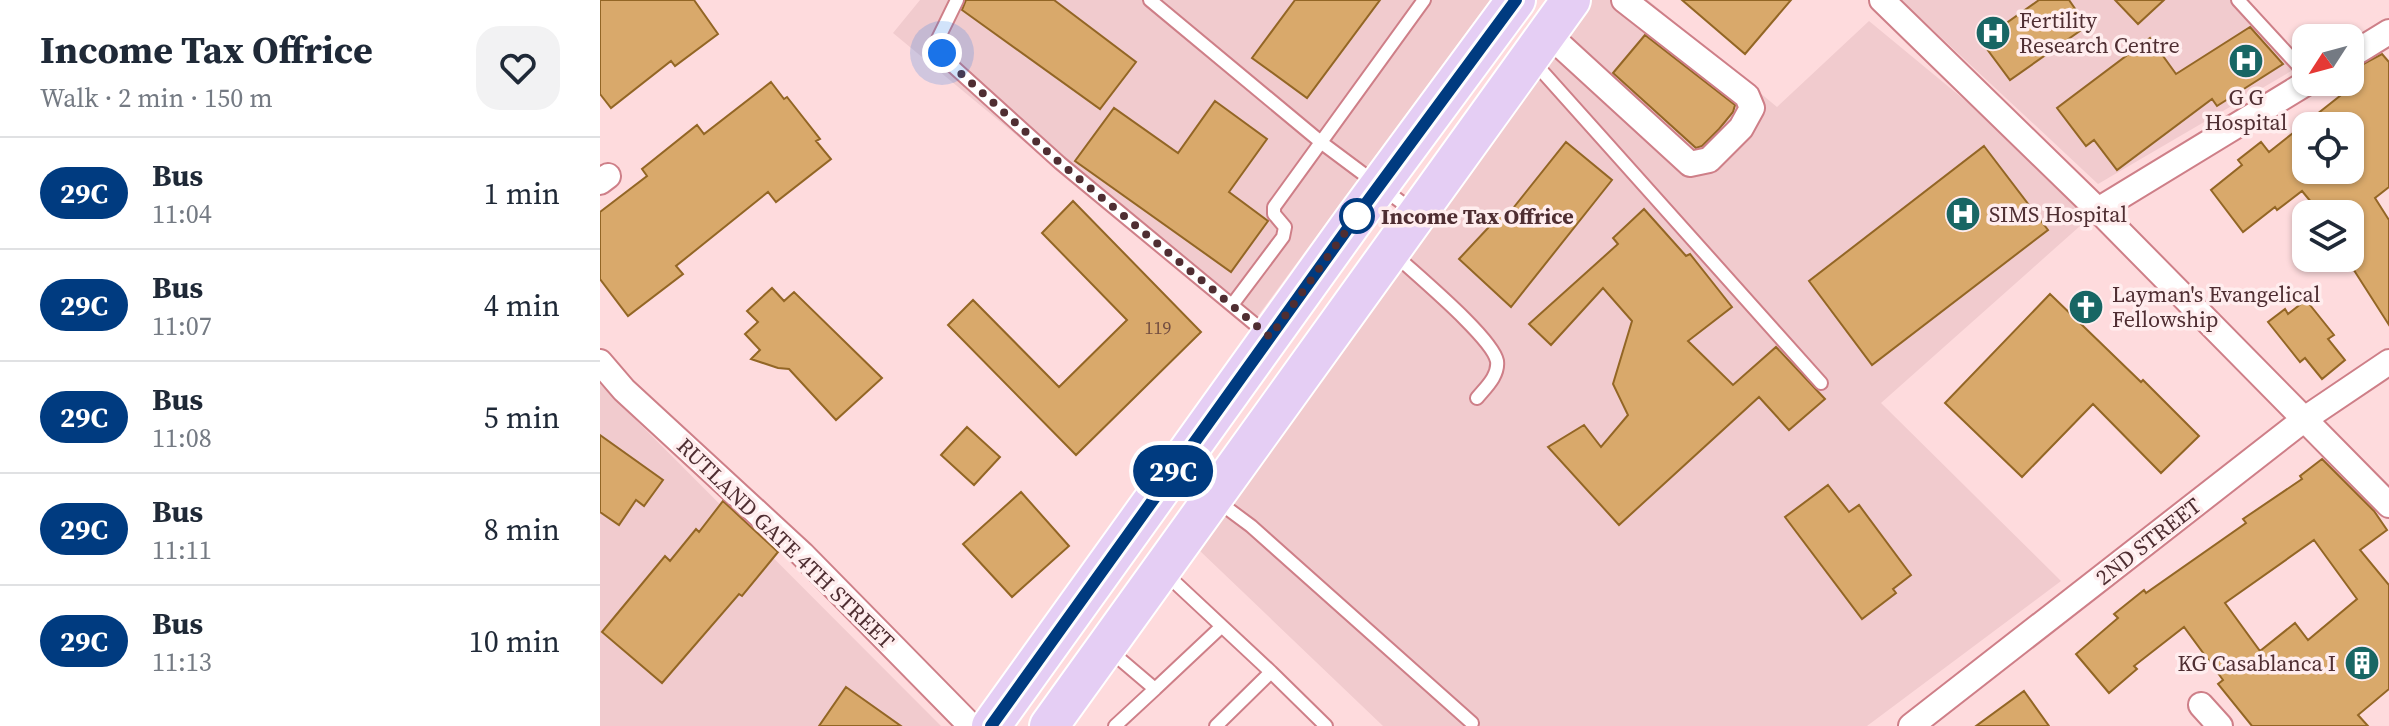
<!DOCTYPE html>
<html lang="en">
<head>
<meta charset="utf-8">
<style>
	:root { --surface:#fff; --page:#f2f2f3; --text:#1f2937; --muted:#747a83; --line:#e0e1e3 }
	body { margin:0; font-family:"Source Serif 4",serif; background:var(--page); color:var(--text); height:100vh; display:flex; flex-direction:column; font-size:30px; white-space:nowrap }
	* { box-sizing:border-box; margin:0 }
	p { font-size:26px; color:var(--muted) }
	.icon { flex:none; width:44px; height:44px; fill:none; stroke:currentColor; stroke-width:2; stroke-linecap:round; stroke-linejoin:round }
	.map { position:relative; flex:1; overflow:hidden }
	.drawer { display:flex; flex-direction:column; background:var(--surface); width:600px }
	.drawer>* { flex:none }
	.badge { padding:0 16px; border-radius:26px; font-size:28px; line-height:52px }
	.needle { width:52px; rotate:234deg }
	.fabs { position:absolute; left:1692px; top:24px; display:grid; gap:16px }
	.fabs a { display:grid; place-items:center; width:72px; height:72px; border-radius:16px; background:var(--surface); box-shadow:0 2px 6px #0004; font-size:40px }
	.you { position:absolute; width:40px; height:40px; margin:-20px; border:6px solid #fff; border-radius:50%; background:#1a73e8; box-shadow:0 0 0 12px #1a73e833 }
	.map>.badge { position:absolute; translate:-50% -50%; box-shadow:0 0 0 4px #fff }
	.round { display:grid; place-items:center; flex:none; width:84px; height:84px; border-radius:24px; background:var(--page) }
	.overview { display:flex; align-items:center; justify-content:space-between; height:136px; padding:0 40px }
	h1 { font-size:38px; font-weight:700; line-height:60px }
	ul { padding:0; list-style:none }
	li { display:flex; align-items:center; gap:24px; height:112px; padding:0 40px; border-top:2px solid var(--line) }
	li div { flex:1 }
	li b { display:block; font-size:30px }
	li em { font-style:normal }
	li .badge { min-width:88px; font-weight:700; text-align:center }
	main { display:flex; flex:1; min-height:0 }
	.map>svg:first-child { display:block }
	.built { fill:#f1cbce }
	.building { fill:#d9a96b; stroke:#936625; stroke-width:2; fill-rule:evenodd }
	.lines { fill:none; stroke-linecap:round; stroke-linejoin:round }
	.service-casing { stroke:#ce7f88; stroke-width:16 }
	.minor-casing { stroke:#ce7f88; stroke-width:28 }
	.primary-casing { stroke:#fff; stroke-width:42 }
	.service { stroke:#fff; stroke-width:12 }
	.minor { stroke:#fff; stroke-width:24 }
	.primary { stroke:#e5cef4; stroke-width:38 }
	.line-casing { stroke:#fff; stroke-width:18 }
	.line { stroke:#003b80; stroke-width:12 }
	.walk { stroke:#4f2e32; stroke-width:8; stroke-dasharray:0 14.4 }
	.stop-dot { fill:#fff; stroke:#003b80; stroke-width:4 }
	.labels { text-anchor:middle; stroke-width:7; stroke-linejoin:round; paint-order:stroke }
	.number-label { font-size:18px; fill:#724d40 }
	.poi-label { font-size:22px; fill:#4f2e32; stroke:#ffedee; text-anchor:start }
	.stop-label { font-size:22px; font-weight:bold; fill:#4f2e32; stroke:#ffedee; text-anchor:start }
	.street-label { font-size:22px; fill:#4f2e32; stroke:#ffedee }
</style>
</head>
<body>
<main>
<section class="drawer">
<div class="overview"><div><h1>Income Tax Offrice</h1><p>Walk · 2 min · 150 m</p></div><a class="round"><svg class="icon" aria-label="heart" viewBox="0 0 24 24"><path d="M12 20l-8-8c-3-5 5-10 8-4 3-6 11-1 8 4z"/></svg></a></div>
<ul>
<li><span class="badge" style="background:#003b80;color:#fff">29C</span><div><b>Bus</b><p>11:04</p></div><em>1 min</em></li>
<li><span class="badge" style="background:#003b80;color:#fff">29C</span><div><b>Bus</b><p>11:07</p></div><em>4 min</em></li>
<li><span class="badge" style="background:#003b80;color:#fff">29C</span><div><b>Bus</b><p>11:08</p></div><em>5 min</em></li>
<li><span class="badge" style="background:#003b80;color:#fff">29C</span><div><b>Bus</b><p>11:11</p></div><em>8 min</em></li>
<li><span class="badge" style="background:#003b80;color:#fff">29C</span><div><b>Bus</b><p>11:13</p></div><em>10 min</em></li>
</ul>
</section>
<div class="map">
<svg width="1789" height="726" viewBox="0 0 1789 726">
	<rect width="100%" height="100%" fill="#fedbdd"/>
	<path class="built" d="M320 0H890L649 328 293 33Z
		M992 0H1048L1177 107 1269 21 1498 210 1281 403 1461 581 1267 726H783L599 550Z
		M1301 0H1649L1705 63 1498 184Z
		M0 384 341 726H0Z"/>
	<path class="building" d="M0 0H94L118 34 75 66 71 61 11 108 0 94Z
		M366 0H454L536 62 500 109 362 10Z
		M695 0H780L707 98 652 58Z
		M1082 0H1191L1145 54Z
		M1439 0H1469L1487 26 1410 80 1381 41Z
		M1515 0H1564L1538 24Z
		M1650 27 1683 64 1617 106 1612 99 1517 170 1494 140 1486 146 1457 108 1550 38 1576 74Z
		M1045 35 1135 105 1133 112 1119 129 1102 146 1096 148 1013 73Z
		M1782 54 1789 62V187L1775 198 1789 220V325L1750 264V214H1721L1702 191 1677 210 1675 207 1643 232 1611 190 1642 165 1638 160 1661 142 1669 152 1750 88V71ZM1706 126H1750V170H1706Z
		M171 82 184 99 187 97 220 139 216 141 231 159 176 202 168 192 76 266 83 274 28 316 0 279V212L47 176 42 169 97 125 104 134Z
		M615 101 667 139 629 192 668 221 631 272 475 161 514 108 578 153Z
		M966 142 1012 180 911 307 859 259 902 213 906 217Z
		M1384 146 1448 230 1272 365 1209 281Z
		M473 201 601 332 476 455 348 325 373 300 459 387 527 320 442 233Z
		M1044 209 1086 256 1090 254 1132 307 1088 341 1133 385 1176 347 1225 399 1189 430 1159 397 1019 525 948 447 984 425 1001 447 1028 415 1013 384 1032 321 1003 288 951 345 929 324 1018 244 1013 238Z
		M172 288 184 301 194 292 282 378 236 420 189 369 178 368 151 359 160 350 145 334 158 322 147 311Z
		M1450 294 1541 382 1543 380 1599 436 1561 473 1493 404 1422 477 1345 403Z
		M1706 300 1734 335 1728 339 1745 360 1722 379 1705 358 1700 362 1668 322 1685 309 1688 314Z
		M367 427 400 457 374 485 341 455Z
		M0 435 63 480 44 506 36 500 19 525 0 512Z
		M1722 459 1774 511 1787 530 1760 550 1789 585V689L1758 715 1768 726H1652L1618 684 1623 680 1584 627 1534 666 1537 669 1509 693 1476 654 1518 618 1514 614 1544 590 1546 593 1646 523 1643 519 1702 479 1700 476ZM1714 540 1757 599 1708 640 1695 623 1660 651 1625 603Z
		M1228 485 1249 512 1259 505 1311 575 1293 589 1296 593 1262 619 1185 517Z
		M421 492 469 546 412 597 363 544Z
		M123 501 178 552 142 596 139 594 62 683 2 632 65 556 70 561 96 529 99 532Z
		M246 687 301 726H219Z
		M1424 691 1449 726H1376Z"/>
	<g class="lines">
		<defs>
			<path id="service" d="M357 0 337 41 346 60 460 163 668 335
				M550 0 722 143 813 211
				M1638 0 1706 74
				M932 60 1221 383
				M793 253C814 273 892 337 897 361 899 376 885 388 877 398
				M632 305 683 237 685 227 674 214V207L824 0
				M616 500 651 526 872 723
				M566 574 671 672 616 726
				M508 649 555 689 515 726
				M671 672 726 726
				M555 689 621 627"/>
			<path id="minor" d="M1282 0 1498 210 1789 505
				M947 33 1090 164 1109 160 1141 128 1152 108 1147 96 1024 0
				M1750 56 1789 32
				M0 182 8 176
				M1498 210 1708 82
				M0 362 24 390 202 554 371 726
				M1601 705 1620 726
				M1311 726 1706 418 1789 362"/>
			<path id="primary" d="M391 726 756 217 916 0
				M449 726 971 0"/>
		</defs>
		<use href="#service" class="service-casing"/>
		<use href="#minor" class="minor-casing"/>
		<use href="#primary" class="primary-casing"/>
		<use href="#service" class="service"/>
		<use href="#minor" class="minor"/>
		<use href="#primary" class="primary"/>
	</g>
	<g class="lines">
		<defs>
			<path id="line" d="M391 726 756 217 916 0"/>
		</defs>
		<use href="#line" class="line-casing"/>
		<use href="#line" class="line"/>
		<path class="walk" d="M342 53 346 60 460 163 670 337 757 216"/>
	</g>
	<defs>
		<symbol id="hospital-disc" viewBox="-11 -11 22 22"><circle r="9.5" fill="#186664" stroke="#ffedee"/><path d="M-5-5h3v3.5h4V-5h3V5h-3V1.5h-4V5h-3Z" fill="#fff"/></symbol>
		<symbol id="church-disc" viewBox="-11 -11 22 22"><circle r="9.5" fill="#186664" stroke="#ffedee"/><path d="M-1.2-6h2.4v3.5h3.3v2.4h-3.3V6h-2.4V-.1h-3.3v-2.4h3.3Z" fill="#fff"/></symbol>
		<symbol id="building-disc" viewBox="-11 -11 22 22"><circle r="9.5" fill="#186664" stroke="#ffedee"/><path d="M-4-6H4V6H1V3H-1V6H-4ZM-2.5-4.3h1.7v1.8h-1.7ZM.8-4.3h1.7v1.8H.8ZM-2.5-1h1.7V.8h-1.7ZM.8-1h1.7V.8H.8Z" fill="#fff"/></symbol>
	</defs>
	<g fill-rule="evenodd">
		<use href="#hospital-disc" x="1373" y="13" width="40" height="40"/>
		<use href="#hospital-disc" x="1626" y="41" width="40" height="40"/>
		<use href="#hospital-disc" x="1343" y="194" width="40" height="40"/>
		<use href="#church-disc" x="1466" y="287" width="40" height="40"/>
		<use href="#building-disc" x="1742" y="643" width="40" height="40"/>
	</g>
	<circle class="stop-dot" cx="757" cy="216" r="16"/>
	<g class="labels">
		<g class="number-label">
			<text x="558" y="334">119</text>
		</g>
		<g class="poi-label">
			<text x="1419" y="28">Fertility<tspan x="1419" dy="25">Research Centre</tspan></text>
			<text x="1646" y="105" text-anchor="middle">G G<tspan x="1646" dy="25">Hospital</tspan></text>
			<text x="1389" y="222">SIMS Hospital</text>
			<text x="1512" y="302">Layman's Evangelical<tspan x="1512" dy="25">Fellowship</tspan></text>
			<text x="1736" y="671" text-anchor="end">KG Casablanca I</text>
		</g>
		<g class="stop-label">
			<text x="781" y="224">Income Tax Offrice</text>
		</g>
		<g class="street-label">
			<text transform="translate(1548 541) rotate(-38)" y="8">2ND STREET</text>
			<text transform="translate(186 543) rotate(44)" y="8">RUTLAND GATE 4TH STREET</text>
		</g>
	</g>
</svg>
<div class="fabs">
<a><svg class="needle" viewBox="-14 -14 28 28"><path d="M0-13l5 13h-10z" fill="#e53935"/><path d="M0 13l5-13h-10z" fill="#747a83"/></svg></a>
<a><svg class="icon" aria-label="locate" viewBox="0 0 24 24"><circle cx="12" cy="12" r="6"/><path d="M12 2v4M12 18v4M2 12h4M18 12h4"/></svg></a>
<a><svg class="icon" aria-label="layers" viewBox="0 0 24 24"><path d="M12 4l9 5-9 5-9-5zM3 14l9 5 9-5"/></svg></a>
</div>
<div class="you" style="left:342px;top:53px"></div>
<b class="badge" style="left:573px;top:471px;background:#003b80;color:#fff">29C</b>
</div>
</main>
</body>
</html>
